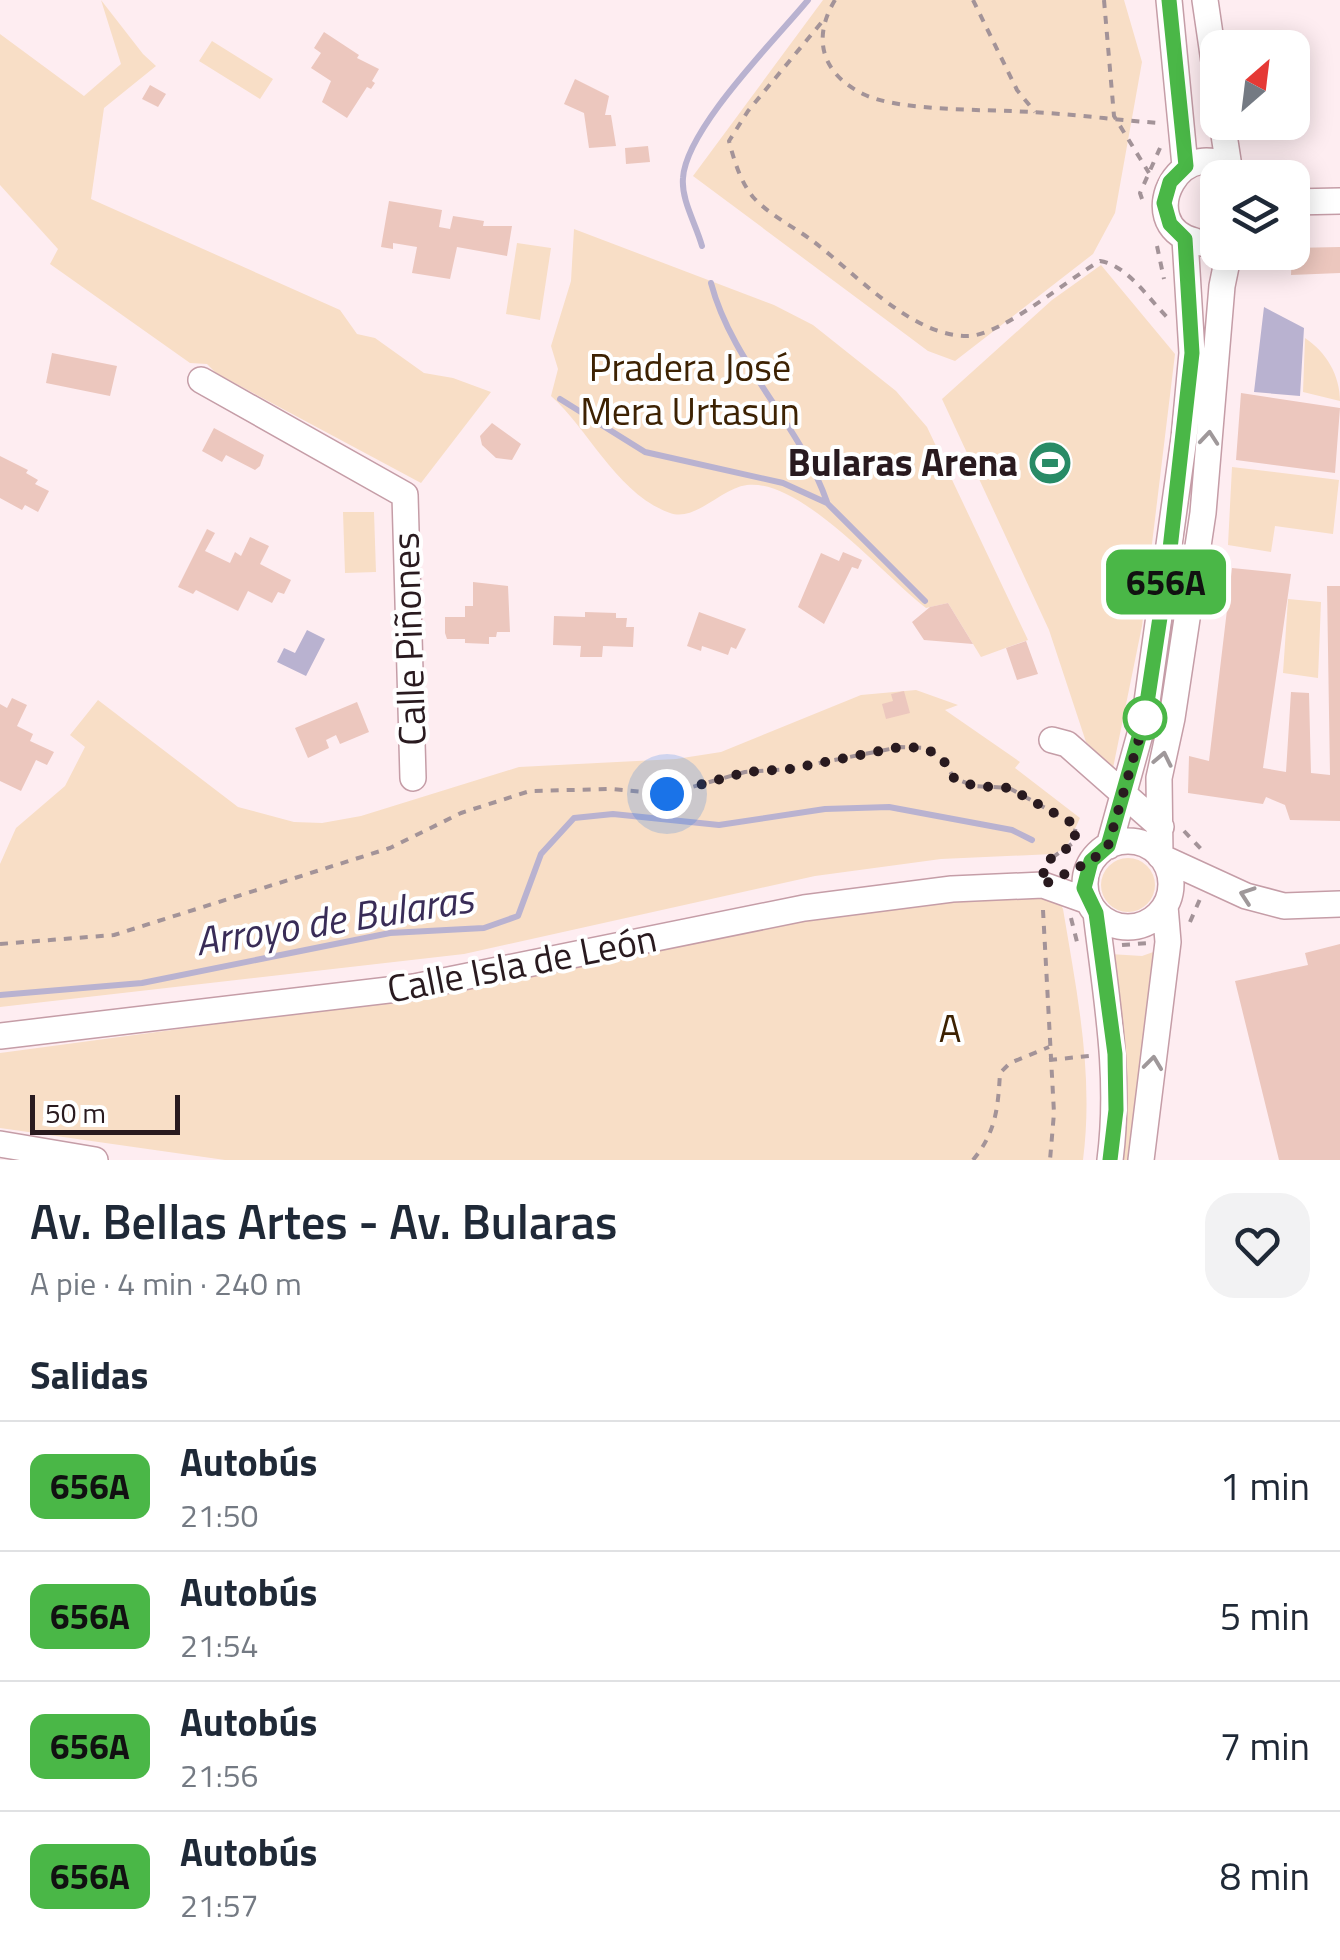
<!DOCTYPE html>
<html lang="es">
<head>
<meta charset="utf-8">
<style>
	:root { --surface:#fff; --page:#f2f2f3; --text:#1f2937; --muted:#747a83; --line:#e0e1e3 }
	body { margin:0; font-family:"Titillium Web",sans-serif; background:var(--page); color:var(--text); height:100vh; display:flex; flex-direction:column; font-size:38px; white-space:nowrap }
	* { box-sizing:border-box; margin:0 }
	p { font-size:32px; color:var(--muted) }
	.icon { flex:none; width:55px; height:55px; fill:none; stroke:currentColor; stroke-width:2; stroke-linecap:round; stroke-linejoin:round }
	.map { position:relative; height:1160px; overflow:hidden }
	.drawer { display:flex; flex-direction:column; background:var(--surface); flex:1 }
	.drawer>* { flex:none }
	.badge { padding:0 20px; border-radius:15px; font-size:35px; line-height:65px }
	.needle { width:65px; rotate:28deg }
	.buttons { position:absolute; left:1200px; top:30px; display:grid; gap:20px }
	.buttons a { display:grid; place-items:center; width:110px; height:110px; border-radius:20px; background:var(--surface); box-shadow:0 5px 25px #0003; font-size:50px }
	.scale { position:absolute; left:30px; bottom:25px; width:150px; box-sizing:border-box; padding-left:10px; border:5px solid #291a1f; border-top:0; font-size:28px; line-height:35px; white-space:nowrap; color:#291a1f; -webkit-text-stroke:8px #fff; paint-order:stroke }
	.you { position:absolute; width:50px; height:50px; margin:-25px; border:8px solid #fff; border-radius:50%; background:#1a73e8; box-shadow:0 0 0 15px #1a73e833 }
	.map>.badge { position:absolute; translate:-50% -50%; box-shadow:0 0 0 5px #fff }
	h2 { padding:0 30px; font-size:38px; line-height:90px }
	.round { display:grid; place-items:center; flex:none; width:105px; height:105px; border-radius:30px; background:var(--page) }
	.summary { display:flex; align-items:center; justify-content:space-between; height:170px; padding:0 30px }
	h1 { font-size:48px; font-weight:600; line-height:75px }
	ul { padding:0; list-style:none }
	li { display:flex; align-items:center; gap:30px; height:130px; padding:0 30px; border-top:2px solid var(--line) }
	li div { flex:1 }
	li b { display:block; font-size:38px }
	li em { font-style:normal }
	li .badge { min-width:110px; font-weight:700; text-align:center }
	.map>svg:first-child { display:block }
	.green { fill:#f8dec6 }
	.water { fill:#b9b2d0 }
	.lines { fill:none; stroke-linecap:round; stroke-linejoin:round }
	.stream { stroke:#b9b2d0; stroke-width:6 }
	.building { fill:#ecc7be }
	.minor-casing { stroke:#c59da7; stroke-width:28 }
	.path { stroke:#a39398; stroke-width:4; stroke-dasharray:8 8; stroke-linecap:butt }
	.minor { stroke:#fff; stroke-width:25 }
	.oneway { stroke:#9f989a }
	.line-casing { stroke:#fff; stroke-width:22 }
	.line { stroke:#4ab747; stroke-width:15 }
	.walk { stroke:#291a1f; stroke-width:10; stroke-dasharray:0 18 }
	.stop-dot { fill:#fff; stroke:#4ab747; stroke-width:5 }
	.labels { text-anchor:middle; stroke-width:8; stroke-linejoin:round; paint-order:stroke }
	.park-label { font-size:38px; fill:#3d2203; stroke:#fff }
	.poi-label { font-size:38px; font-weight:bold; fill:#291a1f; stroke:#fff; text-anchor:end }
	.street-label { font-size:38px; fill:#291a1f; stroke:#fff }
	.water-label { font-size:40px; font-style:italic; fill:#392c57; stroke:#fff }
</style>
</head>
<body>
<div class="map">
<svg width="1340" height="1160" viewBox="0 0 1340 1160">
	<rect width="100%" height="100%" fill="#feedf1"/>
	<path class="green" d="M101 0 143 54 156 66 104 108 91 199 340 310 357 334 375 338 424 373 453 378 491 392 421 483 216 373 207 364 190 363 50 264 58 249 0 185V34L84 96 121 64Z
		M823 0H1124L1142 62 1115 213 1093 254 955 361 928 351 693 176Z
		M212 41 273 79 260 99 199 61Z
		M574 229 774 305 813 325 896 391 927 427 1028 640 981 657 948 603 926 608C885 577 801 478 747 485 721 488 696 522 670 513 617 494 590 431 551 396L558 369 551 346 571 281Z
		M517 243 551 248 540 320 506 314Z
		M1101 265 1175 354 1142 626 1113 768 1086 742 1049 630 942 399 1052 300Z
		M1305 338C1326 352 1340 375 1340 401L1303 392Z
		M1232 467 1339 480 1333 534 1275 526 1271 552 1228 545Z
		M343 512H374L376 572 345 573Z
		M1288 599 1321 602 1318 678 1283 673Z
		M916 690 958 705 945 710 1020 762 1015 768 1080 818 1066 848 1053 854 941 859 815 876 464 954 0 1007V864L16 828 65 786 85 747 70 735 98 700 238 807 294 822 322 823 361 816 519 767 676 759 721 752 861 695Z
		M1101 885a27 27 0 1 1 54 0a27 27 0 1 1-54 0Z
		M1043 893 1058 899 1063 909C1077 993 1094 1075 1083 1160H225L0 1128V1053L435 995 851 910Z
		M1159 950 1131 1160H1119L1110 954 1142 956Z"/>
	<path class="water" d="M1264 307 1304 328 1300 396 1254 392Z
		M307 630 325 639 306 676 277 662 284 648 295 653Z"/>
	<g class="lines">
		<path class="stream" d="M702 246C696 224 681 200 683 178 686 129 775 40 808 0
			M711 283C732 363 800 424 827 502
			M560 399 645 452 783 483 827 503 925 601
			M0 995 142 983 390 933 484 928 518 916 541 854 574 818 613 814 719 825 825 809 889 807 1012 830 1032 840"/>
	</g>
	<path class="building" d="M324 32 359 55 357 58 379 69 372 81 375 83 371 89 367 87 347 118 322 102 331 81 311 68 321 53 314 48Z
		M575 79 609 96 605 115H611L616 146 589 148 584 113 564 104Z
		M150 85 166 94 158 107 142 99Z
		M648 146 650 162 626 164 625 148Z
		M389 201 442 210 439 227 450 229 453 216 484 221 483 226H512L507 256 457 247 450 279 412 273 417 247 393 243V249L381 247Z
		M1340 247V273L1291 275 1292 248Z
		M52 353 117 366 110 396 46 383Z
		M1241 393 1340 408 1335 473 1236 460Z
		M492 423 521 444 512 460 496 458 482 445 480 436Z
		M214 428 264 455 260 466 255 470 226 455 222 462 202 451Z
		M0 456 28 470 26 473 38 480 35 484 49 491 38 512 25 505 22 510 0 498Z
		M207 529 215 533 205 551 230 563 235 552 241 556 250 537 269 546 260 564 291 580 284 594 278 592 272 603 248 591 238 611 196 590 193 594 178 587Z
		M843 552 862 560 858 569 852 567 824 624 798 607 821 553 839 561Z
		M1232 568 1291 574 1263 768 1286 772 1291 692 1309 693 1311 773 1330 775 1327 586H1340V821L1290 820 1285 805 1266 797 1263 804 1188 793 1189 756 1209 761Z
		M473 582 508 586 510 632H497L496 637H489V644L465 643V639H447L445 633V617H465V606H473Z
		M948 603 973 644 924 640 912 622 930 607Z
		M585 612 616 613V618H627L626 627H634L633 647 603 646 602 657H580L581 646 553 645 554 616 585 617Z
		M699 612 746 629 736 649 731 647 728 655 702 646 701 651 687 646Z
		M1026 641 1038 674 1017 680 1006 648Z
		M904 691 910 713 886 719 882 704 893 701 891 694Z
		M12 698 27 705 17 726 33 734 30 741 54 752 47 765 36 760 21 791 0 781V704L7 708Z
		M357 702 369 732 340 744 336 735 326 740 329 748 308 758 295 728Z
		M1340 944V1160H1279L1235 981 1308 965 1305 953Z"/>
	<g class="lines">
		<defs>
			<path id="minor" d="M1169 0 1185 166
				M1205 0 1218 89
				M1222 122 1229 167
				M1292 202 1340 201
				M1218 242C1208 245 1204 244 1195 241 1130 225 1184 121 1240 178
				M201 380 405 495 413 778
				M1052 740 1067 744 1161 827
				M1085 884a43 43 0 1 1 86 0a43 43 0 1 1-86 0Z
				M1109 846 1145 716 1184 438 1192 353 1185 239
				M1160 856 1159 778 1172 718 1203 513 1222 286 1229 252
				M1161 857 1246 896 1284 906 1340 904
				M1096 913C1106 997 1121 1076 1110 1160
				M0 1036 414 987 804 908 952 889 1043 885 1088 901
				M0 1144 95 1160
				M1141 1160 1168 942 1165 906"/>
		</defs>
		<use href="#minor" class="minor-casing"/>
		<path class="path" d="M835 0C812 38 821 73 863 94 900 112 987 109 1030 112 1073 114 1116 120 1159 123
			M973 0 1017 90 1035 112
			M1104 0 1114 116 1149 173
			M821 23 748 111 729 141C734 160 740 181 753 197 769 215 796 228 814 242 855 273 912 337 968 336 1001 336 1068 279 1100 261 1129 266 1148 299 1169 319
			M1142 199 1140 193 1160 148
			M1157 246 1164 279
			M1184 831 1201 849
			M1043 910 1054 1113 1050 1160
			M1071 918 1078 946
			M1190 922 1200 899
			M0 944 114 935 390 848 461 813 530 791 611 789 667 794 745 772 789 769 900 747 925 748 942 758 954 778 974 786 1009 788 1076 825 1073 843 1046 862
			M1122 945 1148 943
			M1049 1060 1089 1056
			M973 1160C996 1132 998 1108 1000 1073L1010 1063 1049 1047"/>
		<use href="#minor" class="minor"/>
	</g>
	<defs><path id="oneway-chevron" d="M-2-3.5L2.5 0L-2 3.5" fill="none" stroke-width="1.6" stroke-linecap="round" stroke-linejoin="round" transform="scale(2.5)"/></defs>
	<g class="oneway">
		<use href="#oneway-chevron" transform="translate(1209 438) rotate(-85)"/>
		<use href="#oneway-chevron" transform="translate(1163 759) rotate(-78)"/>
		<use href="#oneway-chevron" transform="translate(1247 895) rotate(-161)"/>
		<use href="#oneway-chevron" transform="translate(1153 1063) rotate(-83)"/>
	</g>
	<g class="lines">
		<defs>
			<path id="line" d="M1110 1160 1116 1110 1115 1054 1096 913 1084 888 1091 861 1108 846 1145 716 1169 558 1192 353 1185 239 1170 224 1164 203 1170 182 1186 166 1169 0"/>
		</defs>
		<use href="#line" class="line-casing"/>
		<use href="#line" class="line"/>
		<path class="walk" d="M667 794 746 772 790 769 900 747 925 748 942 758 954 778 974 786 1009 788 1076 825 1074 844 1044 863 1043 885 1091 861 1108 846 1145 718"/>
	</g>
	<defs>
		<symbol id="stadium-disc" viewBox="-11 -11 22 22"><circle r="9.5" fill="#288b66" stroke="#fff"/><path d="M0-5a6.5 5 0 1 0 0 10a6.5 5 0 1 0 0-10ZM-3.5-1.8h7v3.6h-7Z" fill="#fff"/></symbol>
	</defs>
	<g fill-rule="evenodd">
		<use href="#stadium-disc" x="1025" y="438" width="50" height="50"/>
	</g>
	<circle class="stop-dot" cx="1145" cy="718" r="20"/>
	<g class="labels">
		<g class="park-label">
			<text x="690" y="381">Pradera José<tspan x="690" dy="44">Mera Urtasun</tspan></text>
			<text x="950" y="1042">A</text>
		</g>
		<g class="poi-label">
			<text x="1018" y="476">Bularas Arena</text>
		</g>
		<g class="street-label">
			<text transform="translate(409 639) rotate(-92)" y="13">Calle Piñones</text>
			<text transform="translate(522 964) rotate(-11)" y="13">Calle Isla de León</text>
		</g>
		<g class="water-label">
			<text transform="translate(334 920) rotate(-9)" y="14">Arroyo de Bularas</text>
		</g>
	</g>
</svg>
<div class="buttons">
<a><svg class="needle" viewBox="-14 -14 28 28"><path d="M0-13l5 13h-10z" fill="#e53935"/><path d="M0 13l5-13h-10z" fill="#747a83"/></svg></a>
<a><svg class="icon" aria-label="layers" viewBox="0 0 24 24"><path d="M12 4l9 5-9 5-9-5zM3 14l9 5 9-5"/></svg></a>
</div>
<div class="scale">50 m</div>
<div class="you" style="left:667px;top:794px"></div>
<b class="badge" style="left:1166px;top:582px;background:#4ab747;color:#111">656A</b>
</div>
<section class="drawer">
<div class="summary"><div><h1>Av. Bellas Artes - Av. Bularas</h1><p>A pie · 4 min · 240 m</p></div><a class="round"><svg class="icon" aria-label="heart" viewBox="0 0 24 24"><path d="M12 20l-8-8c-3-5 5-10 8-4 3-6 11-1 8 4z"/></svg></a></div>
<h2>Salidas</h2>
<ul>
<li><span class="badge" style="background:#4ab747;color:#111">656A</span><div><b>Autobús</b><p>21:50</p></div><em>1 min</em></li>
<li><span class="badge" style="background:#4ab747;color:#111">656A</span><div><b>Autobús</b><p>21:54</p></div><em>5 min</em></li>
<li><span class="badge" style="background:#4ab747;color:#111">656A</span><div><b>Autobús</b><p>21:56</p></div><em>7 min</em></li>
<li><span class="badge" style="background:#4ab747;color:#111">656A</span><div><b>Autobús</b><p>21:57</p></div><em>8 min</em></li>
</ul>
</section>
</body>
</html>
